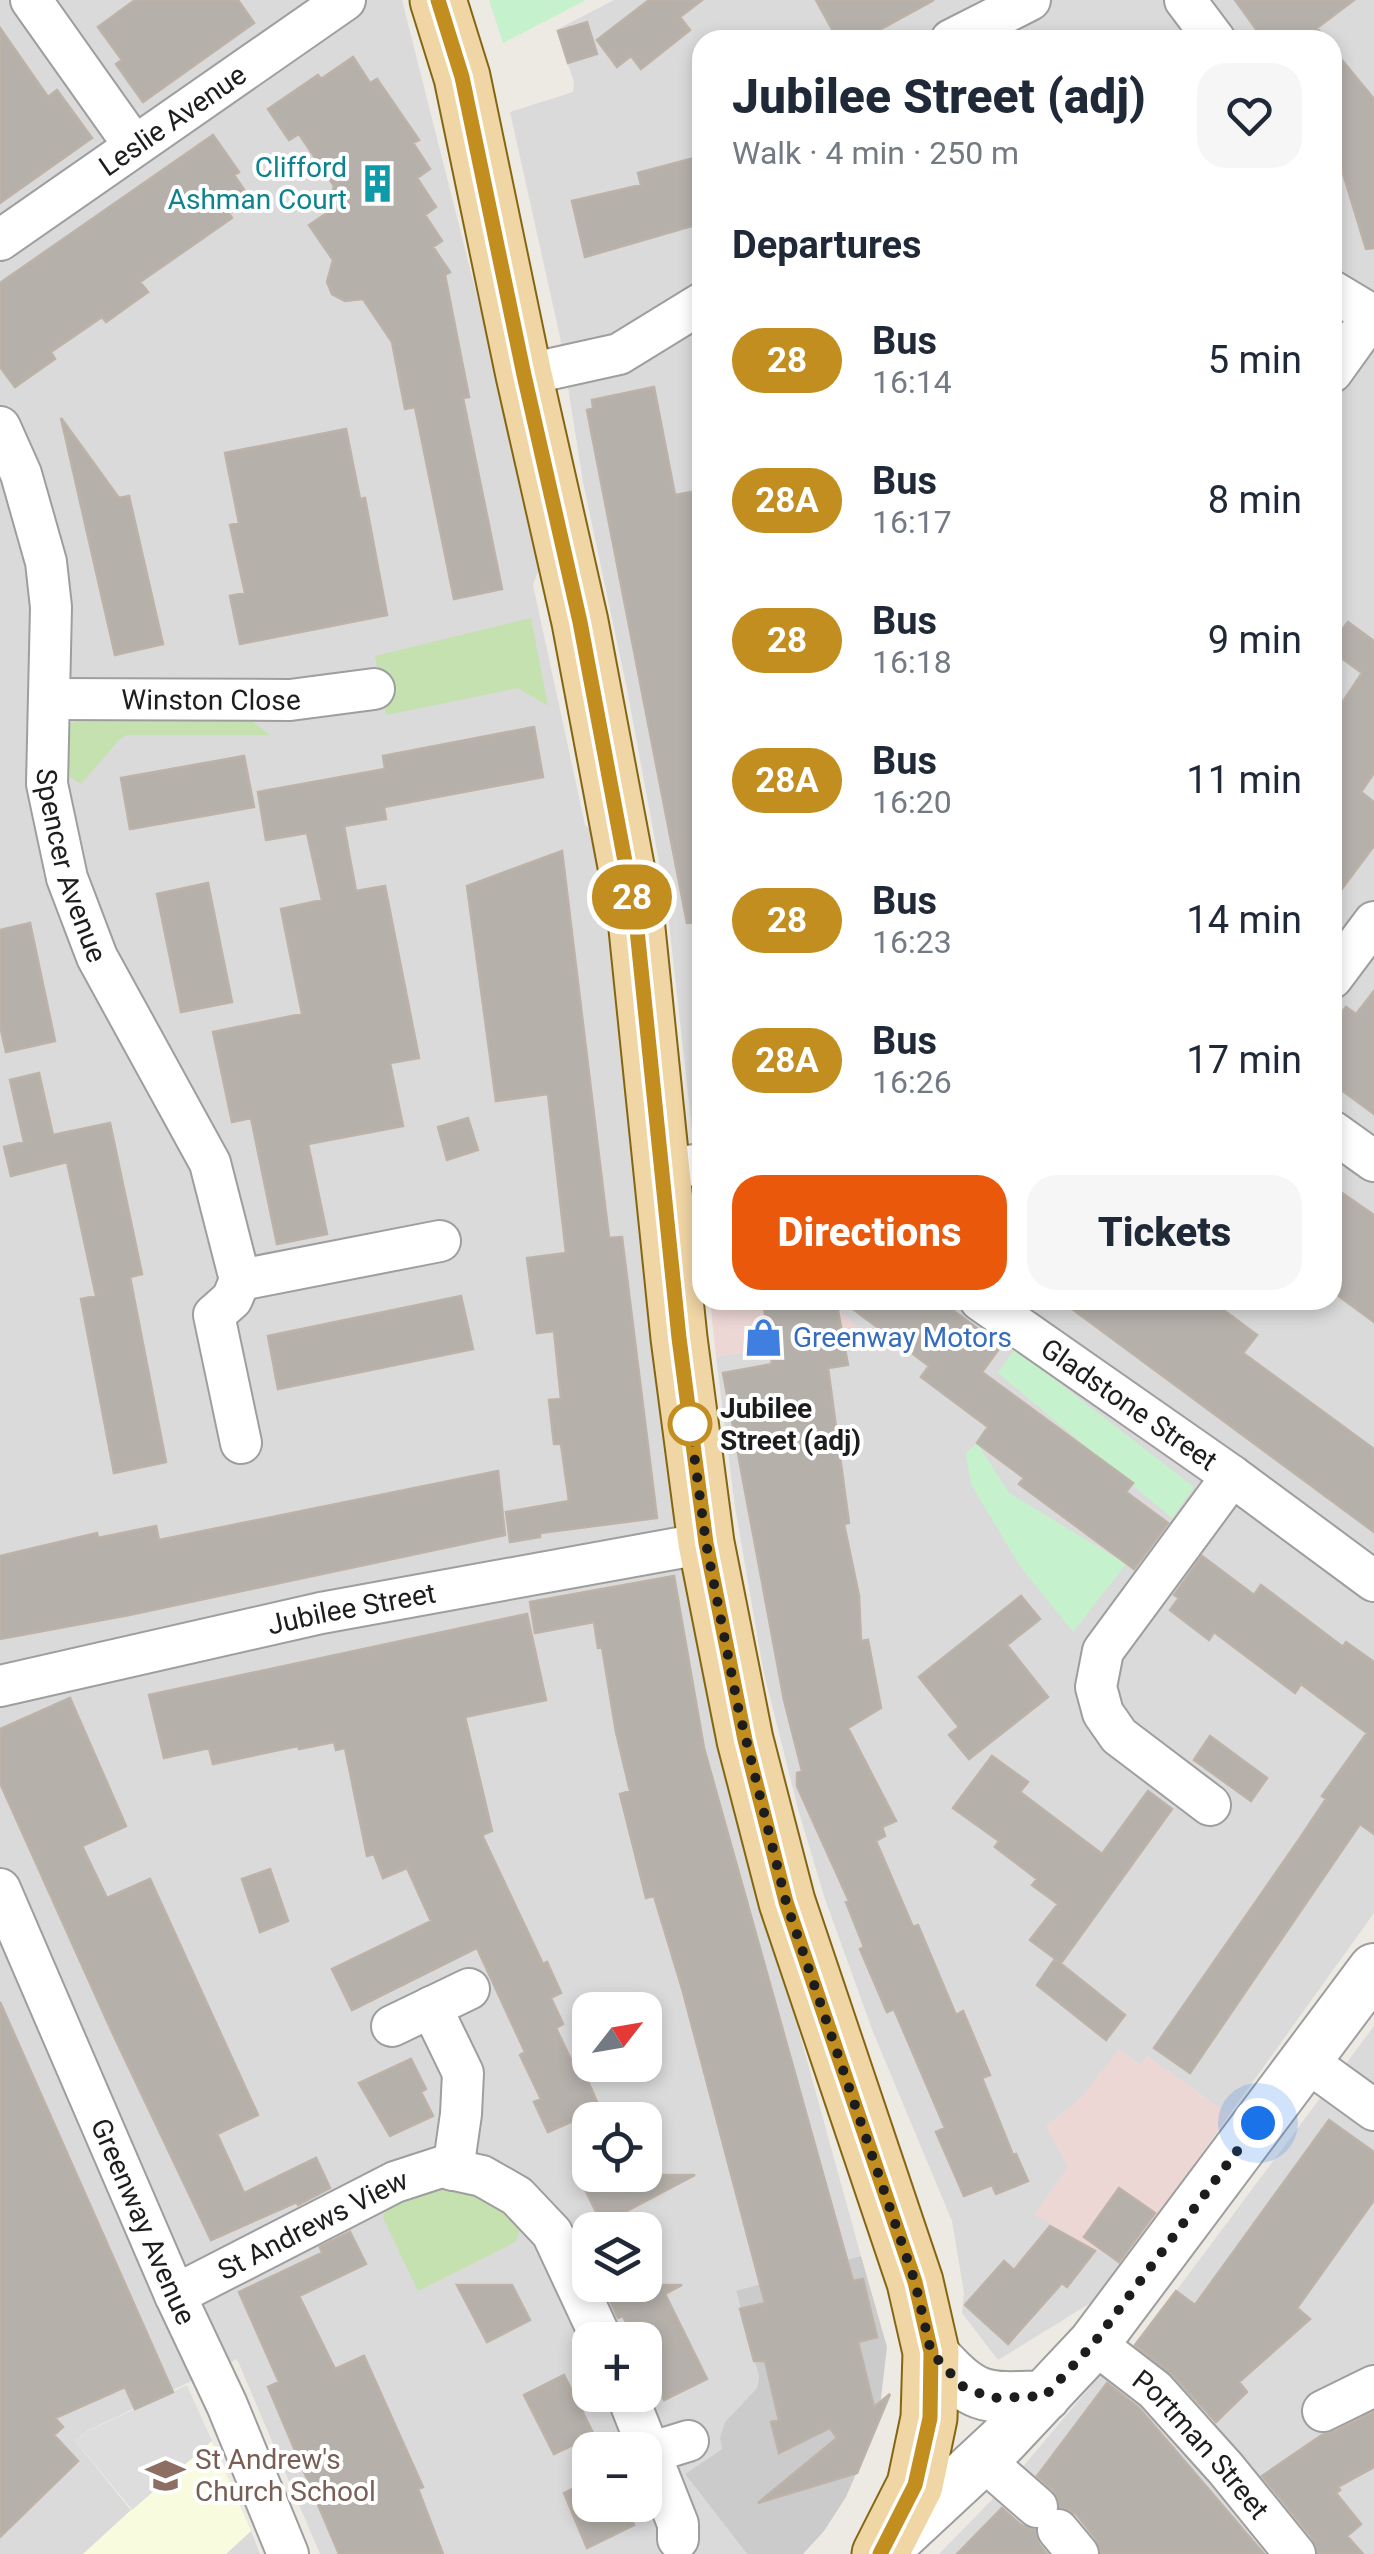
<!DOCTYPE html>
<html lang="en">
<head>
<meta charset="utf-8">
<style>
	:root { --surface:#fff; --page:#f6f6f7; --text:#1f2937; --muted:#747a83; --accent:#ea580c }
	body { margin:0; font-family:Roboto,sans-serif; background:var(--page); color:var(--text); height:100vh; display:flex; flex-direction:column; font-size:38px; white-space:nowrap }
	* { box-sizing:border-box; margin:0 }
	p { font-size:32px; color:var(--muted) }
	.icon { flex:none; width:55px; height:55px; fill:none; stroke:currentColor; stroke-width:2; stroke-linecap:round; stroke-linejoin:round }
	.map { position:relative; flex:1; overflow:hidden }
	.drawer { position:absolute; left:692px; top:30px; width:650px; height:1280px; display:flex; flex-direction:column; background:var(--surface); border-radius:30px; box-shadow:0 5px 15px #0003 }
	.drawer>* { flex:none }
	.badge { padding:0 20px; border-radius:32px; font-size:35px; line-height:65px }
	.needle { width:65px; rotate:59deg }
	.controls { position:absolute; left:572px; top:1992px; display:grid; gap:20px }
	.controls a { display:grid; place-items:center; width:90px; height:90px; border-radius:20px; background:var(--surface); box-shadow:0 5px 15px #0003; font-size:50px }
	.you { position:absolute; width:50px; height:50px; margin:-25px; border:8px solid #fff; border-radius:50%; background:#1a73e8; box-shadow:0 0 0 15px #1a73e833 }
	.map>.badge { position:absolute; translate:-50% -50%; box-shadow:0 0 0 5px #fff }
	h2 { padding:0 40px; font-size:38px; line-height:90px }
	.round { display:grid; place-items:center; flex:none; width:105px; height:105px; border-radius:30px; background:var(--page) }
	.summary { display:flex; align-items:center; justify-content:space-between; height:170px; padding:0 40px }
	h1 { font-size:48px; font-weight:800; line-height:75px }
	.cta { display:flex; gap:20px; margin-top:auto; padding:20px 40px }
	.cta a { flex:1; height:115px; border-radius:30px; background:var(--accent); color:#fff; font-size:40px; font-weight:800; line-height:115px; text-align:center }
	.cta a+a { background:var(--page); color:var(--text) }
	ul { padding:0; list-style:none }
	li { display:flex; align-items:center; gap:30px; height:140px; padding:0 40px }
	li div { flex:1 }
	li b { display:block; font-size:38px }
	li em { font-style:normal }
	li .badge { min-width:110px; font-weight:700; text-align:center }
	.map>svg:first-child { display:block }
	.residential { fill:#dbdada; fill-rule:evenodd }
	.commercial { fill:#ecd7d5 }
	.education { fill:#f9fbdf }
	.religious { fill:#cbcbcb }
	.grass { fill:#c4e1af }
	.park { fill:#c5f2cc }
	.parking { fill:#ddd }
	.building { fill:#b5b0aa; stroke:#bcb2a8; stroke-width:2.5 }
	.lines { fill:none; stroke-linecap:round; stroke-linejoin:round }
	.minor-casing { stroke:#9e9e9e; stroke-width:44 }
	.tertiary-casing { stroke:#9e9e9e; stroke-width:54 }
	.primary-casing { stroke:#846612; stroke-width:59 }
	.minor { stroke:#fff; stroke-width:40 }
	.tertiary { stroke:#fff; stroke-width:50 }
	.primary { stroke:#f0d5a5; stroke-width:55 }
	.line-casing { stroke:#fff; stroke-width:22 }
	.line { stroke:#c18e1f; stroke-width:15 }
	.walk { stroke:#1d1d1d; stroke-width:10; stroke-dasharray:0 18 }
	.stop-dot { fill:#fff; stroke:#c18e1f; stroke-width:5 }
	.labels { text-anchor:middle; stroke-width:8; stroke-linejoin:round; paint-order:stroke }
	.street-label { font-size:28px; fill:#1d1d1d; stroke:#fff }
	.culture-label { font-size:28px; fill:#0d838f; stroke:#fff; text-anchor:end }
	.shop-label { font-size:28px; fill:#366cbe; stroke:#fff; text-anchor:start }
	.stop-label { font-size:28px; font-weight:bold; fill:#1d1d1d; stroke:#fff; text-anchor:start }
	.education-label { font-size:28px; fill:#785e54; stroke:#fff; text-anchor:start }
</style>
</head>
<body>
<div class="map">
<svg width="1374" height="2554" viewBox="0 0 1374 2554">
	<rect width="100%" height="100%" fill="#edeae4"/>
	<path class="residential" d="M0 0H402L543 557 533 585 585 825 607 843 724 1760 861 2256 736 2292 759 2377 757 2388 725 2422 722 2449 685 2474 747 2554H320L237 2359 87 2431 75 2441 132 2510 83 2554H0ZM590 2010H645V2065H590ZM590 2120H645V2175H590ZM590 2230H645V2285H590ZM590 2340H645V2395H590ZM590 2450H645V2505H590Z
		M614 0H1374V1913L1229 2115 1147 2056 1140 2065 1119 2050 1082 2097 1047 2126 1123 2265 1105 2294 998 2360 962 2313 964 2293 952 2221 873 2032 824 1896 798 1809 763 1669 735 1507 716 1357 770 1348 856 1326 828 1300H1332V40H702V1196L693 1198 692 1130 667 905 627 689 583 482 560 337 510 112 573 92 574 82 556 30Z
		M1374 2026V2554H939L1015 2476 1107 2367 1132 2350Z
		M251 2531 260 2554H226Z"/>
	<path class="commercial" d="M710 1300H828L857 1326 770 1348 716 1357Z
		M1119 2049 1139 2065 1147 2056 1229 2115 1123 2265 1034 2215 1068 2167 1046 2127 1082 2097Z"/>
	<path class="education" d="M187 2385 251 2531 226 2554H83L131 2510 75 2441 87 2431Z"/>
	<path class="religious" d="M861 2256 887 2347 878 2423 846 2497 824 2531 803 2554H747L685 2474 722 2449 720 2438 725 2422 757 2388 759 2377 736 2291Z"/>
	<path class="grass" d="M531 618 548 706 518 688 386 715 375 656Z
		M91 713 244 715 270 735H127L119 740 81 784 70 777 65 727Z
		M441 2190C475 2192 496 2204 522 2225L516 2241 504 2248 418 2291 383 2218 387 2205 420 2193Z"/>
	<path class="park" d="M489 0H586L503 43Z
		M1015 1349 1194 1487 1172 1518 998 1373Z
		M977 1443 1009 1493 1126 1564 1073 1632 1020 1566 971 1484 966 1453Z"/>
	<path class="parking" d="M187 2385 212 2441 132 2510 75 2441 87 2431Z"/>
	<path class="building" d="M135 0H238L254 23 143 102 116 64 122 60 98 27Z
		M649 0H702L680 17 690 30 641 69 631 56 617 67 597 40Z
		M816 0H934L861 40H838Z
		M1235 0H1354L1317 28 1327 40H1264Z
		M587 22 597 54 568 63 558 31Z
		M0 28 48 97 57 90 92 138 0 203Z
		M1332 48 1374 99V248L1366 249 1332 137Z
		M353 57 370 83 377 79 419 140 413 143 430 169 417 178 436 207 425 215 442 241 433 247 450 272 445 275 469 397 463 398 502 589 454 599 415 407 405 409 392 342 363 299 345 301 332 294 327 282 333 260 309 225 327 213 334 186 299 134 289 140 268 109 318 75 321 79Z
		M213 135 239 172 234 175 249 197 228 212 232 218 140 282 148 292 106 322 102 317 51 352 55 359 15 387 0 367V283Z
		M702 156V223L585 257 572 201 641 185 638 173Z
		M654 387 675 495 697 491 702 522V922L687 923 587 410 593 408 592 400Z
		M61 418 119 498 129 496 163 644 115 655Z
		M346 429 360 499 365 498 387 615 240 644 230 596 245 593 230 525 239 523 225 453Z
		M1348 622 1374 641V773L1361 792 1374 802V846L1332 902V718L1362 673 1332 651V643Z
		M534 727 543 777 384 807 386 819 344 826 356 891 385 886 419 1058 390 1063 403 1126 308 1144 327 1234 277 1244 251 1118 232 1122 213 1032 302 1014 281 909 322 900 307 833 266 840 258 792 385 769 383 756Z
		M244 756 254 807 130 829 121 778Z
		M562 851 609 1238 622 1237 657 1518 540 1533V1537L510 1542 506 1512 569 1501 561 1444H554L549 1400 561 1399 554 1331 537 1333 527 1258 566 1253 548 1094 496 1101 467 886Z
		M208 883 232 1002 181 1012 157 894Z
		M30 923 55 1041 6 1052 0 1026V930Z
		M1374 991V1114L1332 1083V1025L1346 1007 1356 1014Z
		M39 1073 53 1135 110 1123 142 1274 130 1277 166 1462 114 1473 81 1299 96 1296 67 1162 11 1176 4 1147 24 1142 10 1080Z
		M468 1118 478 1150 447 1160 438 1127Z
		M1332 1186 1374 1215V1322L1332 1291Z
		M461 1296 473 1349 278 1389 268 1336Z
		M763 1300H836L848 1365 828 1368 849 1523 844 1524 859 1596 861 1641 868 1640 881 1708 848 1728 896 1821 882 1827 885 1836 876 1841 913 1927 918 1925 956 2015 963 2011 990 2075 982 2078 1013 2155 1016 2154 1028 2181 996 2194 992 2185 964 2196 936 2132 945 2128 894 2009 887 2012 860 1949 864 1947 846 1902 849 1901 797 1786V1773L802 1771 784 1700 723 1373 772 1364Z
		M841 1300H939L1001 1346 982 1372 1133 1483 1126 1492 1168 1523 1134 1569 1019 1484 1024 1478 977 1443 988 1427 921 1377 929 1366Z
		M1060 1300H1210L1257 1335 1243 1353 1374 1449V1532Z
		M498 1471 505 1535 129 1615 0 1639V1556L97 1533 98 1538 156 1526 159 1540Z
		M1202 1556 1254 1595 1261 1585 1343 1647 1346 1642 1374 1662V1834L1360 1824 1190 2073 1154 2048 1298 1841 1326 1799 1322 1796 1367 1733 1301 1684 1295 1693 1214 1632 1209 1640 1170 1610 1179 1598 1174 1595Z
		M674 1576 704 1748 853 2281 863 2279 877 2337 858 2342 874 2407 890 2394 857 2473 758 2503 837 2438 830 2428 779 2453 771 2422 779 2420 765 2361H754L740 2309 765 2303 683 1992 654 1896 646 1898 620 1794 630 1791 616 1732 602 1647 598 1648 594 1622 535 1633 530 1602Z
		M1021 1596 1040 1619 1007 1645 1048 1697 969 1759 949 1735 959 1727 919 1677Z
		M527 1614 546 1700 465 1717 492 1831 482 1835 543 1964 547 1962 561 1993 551 1998 563 2024 556 2028 581 2081 587 2079 600 2109 548 2132 534 2102 541 2099 520 2055 525 2052 477 1948 352 2010 332 1969 431 1921 407 1868 383 1878 374 1854 367 1856 345 1748 336 1750 334 1742 299 1749 298 1746 213 1764 209 1748 164 1758 149 1695Z
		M70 1698 126 1826 82 1846 107 1898 150 1879 258 2115 217 2134 244 2193 316 2158 330 2188 298 2205 297 2202 211 2240 112 2032 0 1783V1729Z
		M1210 1736 1267 1778 1251 1801 1194 1760Z
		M992 1756 1028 1782 1020 1792 1102 1854 1148 1791 1172 1809 1061 1963 1030 1940 1058 1904 1032 1885 1037 1879 995 1847 999 1841 953 1808Z
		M270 1869 288 1921 260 1932 242 1879Z
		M1055 1959 1125 2015 1106 2040 1037 1985Z
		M0 2002 173 2392 135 2409 125 2387 55 2418 63 2427 54 2435 78 2461 0 2537Z
		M411 2059 426 2089 421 2092 433 2116 390 2136 359 2083Z
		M1329 2120 1374 2152V2200L1297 2308 1310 2319 1239 2382 1247 2392 1216 2422 1172 2374 1135 2345 1176 2291 1195 2305Z
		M578 2175H695L602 2224Z
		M1119 2188 1155 2213 1119 2262 1084 2237Z
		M1050 2226 1095 2251 1067 2287 1062 2283 1008 2344 965 2305 1004 2261 1014 2270Z
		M350 2232 366 2264 299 2296 335 2369 364 2356 423 2487 418 2489 443 2554H339L268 2387 279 2382 239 2292 322 2253 320 2247Z
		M457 2285H512L530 2320 487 2342Z
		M603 2285H682L665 2294 707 2379 664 2400 645 2362V2340H634L623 2316 618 2318Z
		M564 2375 594 2435 554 2454 524 2395Z
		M1107 2383 1139 2408 1264 2554H1101L1096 2539 1076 2514 1060 2507 1053 2490 1037 2476Z
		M1374 2412V2467L1338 2487 1340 2490 1336 2493 1361 2524 1347 2536 1363 2554H1318L1313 2539 1262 2476 1322 2435 1333 2432Z
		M590 2480V2505H624L634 2525 587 2548 564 2493Z
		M1002 2508 1021 2525 1035 2530 1039 2544 1047 2554H957Z"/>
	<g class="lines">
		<defs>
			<g id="minor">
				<path d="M31 0 133 144"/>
				<path d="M1185 0 1215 40"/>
				<path d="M951 40 1030 0"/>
				<path id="s1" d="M0 240 345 0"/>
				<path d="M1332 291 1374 316"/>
				<path d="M1332 372 1373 315"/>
				<path d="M524 375 619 354 702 303"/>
				<path id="s2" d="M0 427 21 474 46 562 51 607 47 784 67 878 97 957 210 1163 240 1280 232 1299 214 1315 241 1443"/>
				<path id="s3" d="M49 699 290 700 374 689"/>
				<path d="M1332 978 1374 922"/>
				<path d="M1332 1131 1374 1161"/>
				<path d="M663 1169 702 1164"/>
				<path d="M240 1280 440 1241"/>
				<path id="s4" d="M980 1300 1232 1476 1374 1581"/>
				<path id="s5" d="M0 1686 321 1613 706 1543"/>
				<path d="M1210 1805 1119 1736 1103 1713 1096 1687 1103 1651 1232 1476"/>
				<path id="s6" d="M0 1889 175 2295 227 2405 288 2554"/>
				<path d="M431 2007 463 2073 461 2114 453 2170"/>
				<path d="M392 2026 469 1989"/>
				<path d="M1305 2060 1374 2110"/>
				<path id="s7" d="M175 2295 395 2182 441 2167 482 2176 517 2196 552 2233 602 2340"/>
				<path id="s8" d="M1094 2343 1155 2390 1226 2469 1295 2554"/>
				<path d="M627 2395 678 2524V2539"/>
				<path d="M1323 2411 1374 2386"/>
				<path d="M649 2453 688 2441"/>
				<path d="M982 2459 1037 2507"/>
				<path d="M1058 2530 1078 2554"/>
			</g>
			<path id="tertiary" d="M931 2352C974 2400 982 2399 1045 2396
				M889 2546 1002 2441 1094 2343 1374 1969"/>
			<path id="primary" d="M438 0 462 77 524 375 580 622 636 919 679 1338 706 1543 745 1740 787 1902 915 2282 931 2352 929 2418 915 2485 880 2554"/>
		</defs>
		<use href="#minor" class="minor-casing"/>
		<use href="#tertiary" class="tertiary-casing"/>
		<use href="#primary" class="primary-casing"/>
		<use href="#minor" class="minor"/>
		<use href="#tertiary" class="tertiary"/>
		<use href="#primary" class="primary"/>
	</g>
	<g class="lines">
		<defs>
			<path id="line" d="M438 0 462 77 524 375 580 622 636 920 679 1338 706 1543 745 1740 786 1902 915 2282 931 2352 930 2418 915 2485 880 2554"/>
		</defs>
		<use href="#line" class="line-casing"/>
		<use href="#line" class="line"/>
		<path class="walk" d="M690 1424 706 1543 738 1707 786 1902 915 2282 931 2352 962 2386 991 2398 1045 2396 1094 2343 1258 2123"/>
	</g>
	<defs>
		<symbol id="building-bare" viewBox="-9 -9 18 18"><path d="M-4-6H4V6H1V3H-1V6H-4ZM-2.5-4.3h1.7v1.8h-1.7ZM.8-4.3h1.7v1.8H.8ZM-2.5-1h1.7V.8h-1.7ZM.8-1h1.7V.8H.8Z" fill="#0f9aa8" stroke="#fff" stroke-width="2.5" paint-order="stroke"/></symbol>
		<symbol id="shop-bare" viewBox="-9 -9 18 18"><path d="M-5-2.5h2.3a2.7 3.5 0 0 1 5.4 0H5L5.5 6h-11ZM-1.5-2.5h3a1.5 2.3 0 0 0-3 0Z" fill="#3f7fe0" stroke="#fff" stroke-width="2.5" paint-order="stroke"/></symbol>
		<symbol id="school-bare" viewBox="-9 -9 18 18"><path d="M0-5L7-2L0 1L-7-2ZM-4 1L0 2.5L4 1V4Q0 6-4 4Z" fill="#8d6e63" stroke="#fff" stroke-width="2.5" paint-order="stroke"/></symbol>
	</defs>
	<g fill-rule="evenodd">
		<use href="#building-bare" x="350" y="156" width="55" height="55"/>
		<use href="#shop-bare" x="736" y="1310" width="55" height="55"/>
		<use href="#school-bare" x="138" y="2448" width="55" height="55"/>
	</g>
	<circle class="stop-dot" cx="690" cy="1424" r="20"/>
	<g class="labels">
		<g class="street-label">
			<text dy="10" stroke="none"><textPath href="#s1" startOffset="210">Leslie Avenue</textPath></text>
			<text dy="10" stroke="none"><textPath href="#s3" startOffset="162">Winston Close</textPath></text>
			<text dy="10" stroke="none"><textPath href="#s2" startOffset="450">Spencer Avenue</textPath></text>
			<text dy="10" stroke="none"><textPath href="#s4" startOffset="182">Gladstone Street</textPath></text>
			<text dy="10" stroke="none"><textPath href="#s5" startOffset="360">Jubilee Street</textPath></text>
			<text dy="10" stroke="none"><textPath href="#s6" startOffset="362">Greenway Avenue</textPath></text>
			<text dy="10" stroke="none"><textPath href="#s7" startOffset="155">St Andrews View</textPath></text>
			<text dy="10" stroke="none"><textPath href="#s8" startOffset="148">Portman Street</textPath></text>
		</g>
		<g class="culture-label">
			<text x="347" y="177">Clifford<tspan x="347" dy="32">Ashman Court</tspan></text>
		</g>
		<g class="shop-label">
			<text x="793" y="1347">Greenway Motors</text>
		</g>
		<g class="stop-label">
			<text x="720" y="1418">Jubilee<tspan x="720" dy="32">Street (adj)</tspan></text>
		</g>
		<g class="education-label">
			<text x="195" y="2469">St Andrew's<tspan x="195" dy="32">Church School</tspan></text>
		</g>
	</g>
</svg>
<div class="controls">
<a><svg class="needle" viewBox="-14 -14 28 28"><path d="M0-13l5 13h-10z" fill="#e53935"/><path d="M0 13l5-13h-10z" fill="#747a83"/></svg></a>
<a><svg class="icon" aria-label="locate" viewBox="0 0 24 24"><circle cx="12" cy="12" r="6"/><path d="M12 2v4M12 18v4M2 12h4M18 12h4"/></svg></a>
<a><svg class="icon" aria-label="layers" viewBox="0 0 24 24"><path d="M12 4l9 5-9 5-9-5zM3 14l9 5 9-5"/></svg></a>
<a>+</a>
<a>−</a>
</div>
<div class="you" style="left:1258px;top:2123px"></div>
<b class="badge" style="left:632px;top:897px;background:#c18e1f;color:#fff">28</b>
<section class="drawer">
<div class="summary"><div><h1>Jubilee Street (adj)</h1><p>Walk · 4 min · 250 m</p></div><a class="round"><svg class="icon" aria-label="heart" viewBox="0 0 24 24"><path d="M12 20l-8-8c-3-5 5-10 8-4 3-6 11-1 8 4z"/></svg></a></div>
<h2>Departures</h2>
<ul>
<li><span class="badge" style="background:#c18e1f;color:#fff">28</span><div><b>Bus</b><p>16:14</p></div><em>5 min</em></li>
<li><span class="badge" style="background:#c18e1f;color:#fff">28A</span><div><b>Bus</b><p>16:17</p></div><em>8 min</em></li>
<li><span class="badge" style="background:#c18e1f;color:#fff">28</span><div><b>Bus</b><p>16:18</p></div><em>9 min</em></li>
<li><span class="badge" style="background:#c18e1f;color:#fff">28A</span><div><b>Bus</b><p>16:20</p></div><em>11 min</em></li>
<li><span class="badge" style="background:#c18e1f;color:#fff">28</span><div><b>Bus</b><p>16:23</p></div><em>14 min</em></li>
<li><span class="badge" style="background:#c18e1f;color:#fff">28A</span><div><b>Bus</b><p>16:26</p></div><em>17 min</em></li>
</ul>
<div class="cta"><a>Directions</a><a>Tickets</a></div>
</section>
</div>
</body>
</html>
